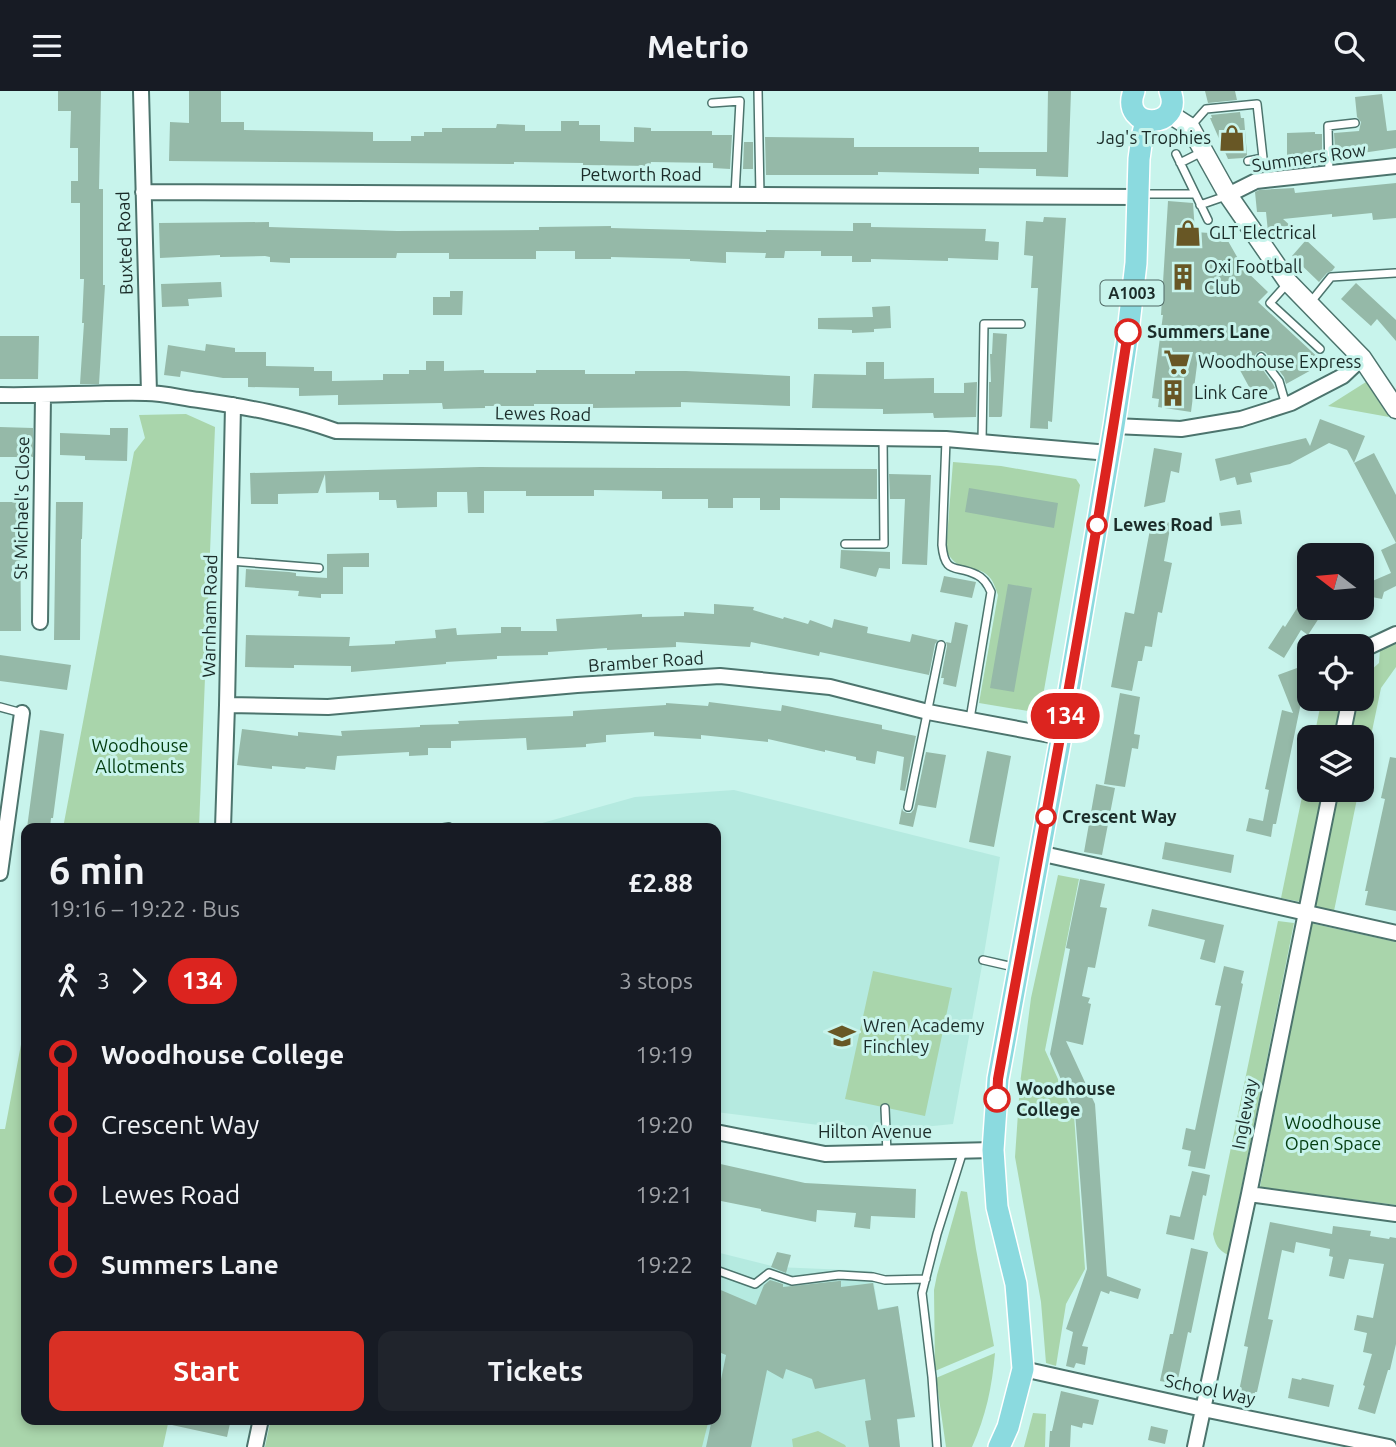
<!DOCTYPE html>
<html lang="en">
<head>
<meta charset="utf-8">
<style>
	:root { --surface:#171b24; --page:#20242c; --text:#f1f3f6; --muted:#9ea1a6; --accent:#d93025 }
	body { margin:0; font-family:Ubuntu,sans-serif; background:var(--page); color:var(--text); height:100vh; display:flex; flex-direction:column; font-size:26px; white-space:nowrap }
	* { box-sizing:border-box; margin:0 }
	p { font-size:23px; color:var(--muted) }
	.icon { flex:none; width:38px; height:38px; fill:none; stroke:currentColor; stroke-width:2; stroke-linecap:round; stroke-linejoin:round }
	.map { position:relative; flex:1; overflow:hidden }
	.sheet { position:absolute; left:21px; top:732px; width:700px; height:602px; display:flex; flex-direction:column; background:var(--surface); border-radius:14px; box-shadow:0 4px 10px #0003 }
	.sheet>* { flex:none }
	.badge { padding:0 14px; border-radius:23px; font-size:24px; line-height:46px }
	.needle { width:46px; rotate:286deg }
	.buttons { position:absolute; left:1297px; top:452px; display:grid; gap:14px }
	.buttons a { display:grid; place-items:center; width:77px; height:77px; border-radius:14px; background:var(--surface); box-shadow:0 4px 10px #0003; font-size:35px }
	.map>.badge { position:absolute; translate:-50% -50%; box-shadow:0 0 0 4px #fff }
	.legs { display:flex; align-items:center; gap:10px; height:77px; padding:0 28px; font-size:23px }
	.legs p { margin-inline-start:auto }
	.overview { display:flex; align-items:center; justify-content:space-between; height:119px; padding:0 28px }
	h1 { font-size:38px; font-weight:700; line-height:52px }
	.primary-button { display:flex; gap:14px; margin-top:auto; padding:14px 28px }
	.primary-button a { flex:1; height:80px; border-radius:14px; background:var(--accent); color:#fff; font-size:28px; font-weight:700; line-height:80px; text-align:center }
	.primary-button a+a { background:var(--page); color:var(--text) }
	ul { padding:0 28px; list-style:none }
	li { display:flex; align-items:center; gap:24px; height:70px; font-size:26px }
	li i { display:grid; place-items:center; width:10px; height:100%; margin:0 9px; background:currentColor }
	li i::after { content:''; width:18px; height:18px; margin:-9px; border:5px solid; border-radius:50%; background:var(--surface) }
	li p { margin-inline-start:auto }
	li:first-child i { background:linear-gradient(#0000 50%,currentColor 0) }
	li:last-child i { background:linear-gradient(currentColor 50%,#0000 0) }
	header { display:flex; justify-content:space-between; align-items:center; height:91px; padding:0 28px; background:var(--surface); font-size:32px; font-weight:700 }
	.map>svg:first-child { display:block }
	.built { fill:#b5eae0 }
	.green { fill:#a9d5ab }
	.building { fill:#95b9a8 }
	.lines { fill:none; stroke-linecap:round; stroke-linejoin:round }
	.service-casing { stroke:#4c746d; stroke-width:10 }
	.minor-casing { stroke:#4c746d; stroke-width:18 }
	.tertiary-casing { stroke:#4c746d; stroke-width:21 }
	.primary-casing { stroke:#fff; stroke-width:24 }
	.service { stroke:#fff; stroke-width:7 }
	.minor { stroke:#fff; stroke-width:14 }
	.tertiary { stroke:#fff; stroke-width:18 }
	.primary { stroke:#8bdadf; stroke-width:21 }
	.line-1-casing { stroke:#fff; stroke-width:16 }
	.line-1 { stroke:#dc241f; stroke-width:10 }
	.stop-1-dot { fill:#fff; stroke:#dc241f; stroke-width:3.5 }
	.labels { text-anchor:middle; stroke-width:6; stroke-linejoin:round; paint-order:stroke }
	.shield { fill:#c8f4ec; stroke:#4f6864; stroke-width:2 }
	.shield-label { font-size:16px; font-weight:bold; fill:#1b2c29 }
	.poi-label { font-size:18px; fill:#1b2c29; stroke:#c8f4ec; text-anchor:start }
	.street-label { font-size:18px; fill:#1b2c29; stroke:#c8f4ec }
	.stop-label { font-size:18px; font-weight:bold; fill:#1b2c29; stroke:#c8f4ec; text-anchor:start }
	.park-label { font-size:18px; fill:#033c0f; stroke:#c8f4ec }
</style>
</head>
<body>
<header><svg class="icon" aria-label="menu" viewBox="0 0 24 24"><path d="M4 6h16M4 12h16M4 18h16"/></svg>Metrio<svg class="icon" aria-label="search" viewBox="0 0 24 24"><circle cx="10" cy="10" r="6"/><path d="M15 15l6 6"/></svg></header>
<div class="map">
<svg width="1396" height="1356" viewBox="0 0 1396 1356">
	<rect width="100%" height="100%" fill="#c8f4ec"/>
	<path class="built" d="M734 699 1000 766 983 869 953 1033 873 1041 716 1021V737H471L535 734 635 706Z
		M716 1161 776 1176 872 1180 878 1218 898 1215 915 1326 897 1329 900 1356H265L271 1328H716Z"/>
	<path class="green" d="M1366 291 1389 326 1328 315Z
		M186 323 215 336 199 737H63L134 361 145 347 139 324Z
		M953 371 1001 375 1076 388 1080 394 1040 622 979 612 998 504C996 499 994 492 991 488 978 470 959 486 946 459Z
		M1396 551V576L1381 597 1362 688V646H1346L1354 607H1362V585L1370 580 1379 572 1380 558Z
		M1322 607H1342L1335 646H1314Z
		M1309 672V698H1324L1301 811 1281 807Z
		M1336 698H1359L1334 820 1312 816Z
		M1058 784 1079 788 1045 959 1074 1024 1085 1178 1066 1213 1056 1275 1046 1272 1041 1211 1015 1066 1020 993 1031 907Z
		M1278 830 1294 832 1228 1164C1218 1159 1215 1153 1213 1143Z
		M1310 832 1396 851V1114L1260 1096Z
		M873 880 952 897 925 1025 845 1008Z
		M26 927V1328H169L163 1356H0V1038H5Z
		M961 1100 967 1101 976 1158 994 1255 935 1280 934 1199 937 1184Z
		M995 1262C992 1296 986 1325 972 1356H946L936 1287Z
		M1033 1322 1046 1323 1045 1356H1024Z
		M271 1328H709L702 1356H265Z
		M818 1340 845 1354 846 1356H793L792 1348Z"/>
	<path class="building" d="M58 0H101L99 98H103V194H105L99 293H80L84 232H82L84 188H80V112H71V90H78V57H70L71 20H58Z
		M189 0H221V31H244V39L373 41V50H411V45H424V41H442V37H496L497 33 525 34V40H561V30H579V34H600V50L634 51V36L651 37V40H712V44H732L730 78 713 77V72L651 71 650 75 583 74V72L514 71V73L169 70 170 31 189 32Z
		M1048 0H1071L1068 86 1036 85V78L979 77V83L878 81V84H766L765 46 854 47V56H979V61H1047Z
		M1205 0H1235L1237 9 1208 12Z
		M1382 3 1387 40 1396 39V57L1362 62 1361 56 1335 58 1334 42 1359 40 1361 31 1357 26 1355 6Z
		M1240 21 1241 27H1244L1247 64 1243 67 1228 68 1210 27H1212L1211 24Z
		M1315 41V43H1322V64L1287 65V42Z
		M744 51H753V78H743Z
		M1396 92V127L1373 129 1372 122 1332 126V123L1283 128 1304 147 1273 150 1268 141 1266 121H1257L1255 101 1259 99 1294 97 1295 102Z
		M1168 110 1193 112 1195 141 1224 143 1244 178 1268 201 1258 211 1324 272 1286 293 1284 286 1266 262 1263 260 1258 261 1255 264 1256 269 1273 293 1275 297 1254 305 1235 270 1198 266 1191 321 1158 316 1159 308 1152 307 1163 224H1161Z
		M1044 126 1066 127 1052 331 1048 330V338L1030 337 1038 197H1031L1033 165 1024 164 1026 130 1043 131Z
		M269 131V136L397 140 539 139V136L611 135V137L766 141V139L853 140V132H871V136L986 138 985 150 999 151 998 169 948 167V170L871 168V171H852V165H821V160H785L784 167H765L766 162 726 161V172L690 170V168L611 166V168H575V160H536V168H449V162H397L396 167H290V172L270 171V166L265 165 220 166V164L160 167 159 132Z
		M1306 149 1335 176 1332 180 1327 182 1319 191 1292 165Z
		M221 191 222 206 188 208 189 215 162 216 161 193Z
		M1356 192 1396 229V250L1377 228 1371 235 1341 208Z
		M450 200H463L462 224H433V206H450Z
		M890 215 891 237 874 238V241L852 242V239L818 238V227L873 226 872 216Z
		M993 242 1007 243 1002 325 1001 326H989V291H991L990 263H992Z
		M0 245H39L38 288H0Z
		M206 253 235 257V261H266V275L314 276V280H332V290L383 289V283H409V279H426V270H444V280L484 279V282H536V279H585V283H635V280H686L790 285V315L681 311V316L593 317V313H534V315H485V317L443 318 442 312 338 314V304L299 305V297L248 296V287H223L181 280 180 286 164 284 168 254 205 260Z
		M866 271H884V288L934 287V302H964V292L977 291 976 326 934 327 933 322 883 323V318L812 317 814 283 866 284Z
		M1320 328 1365 345 1354 372 1347 359 1329 352 1290 373 1250 382 1252 391 1237 394 1235 386 1220 390 1215 368 1306 347 1310 355Z
		M0 336 33 337V366H0Z
		M110 337H128L127 370 85 369V365L60 364V342L110 344Z
		M1154 357 1182 362 1179 382 1171 380 1165 411 1144 416Z
		M1374 362 1396 404V452L1354 372Z
		M480 376 877 378V408L780 407V419H760V407H733V417H708V408H662V400L594 399V405H526V400H484V422H468L467 401H437V416L397 417 396 409H379V401L326 402 325 383 318 402 278 403V413H251L250 382Z
		M889 383 931 384 927 474 902 473 905 408H890Z
		M969 397 1058 412 1054 437 965 421Z
		M0 411H20L21 540H0Z
		M56 411H83L82 448H81L80 549H54Z
		M1240 419 1242 433 1221 435 1219 422Z
		M1152 428 1171 432 1164 470 1172 472 1162 522 1158 521 1152 556 1145 555 1142 570H1138L1132 600 1111 596 1125 521 1134 523Z
		M1396 452V495L1384 501 1382 508 1362 504V490L1370 491 1391 482 1381 459Z
		M841 459 890 461V478L879 477 876 486 840 477Z
		M369 462V476H343V503H321V507L298 505 299 500 245 496 246 478 289 481 296 482V485L327 487V463Z
		M944 485 976 491 972 507 940 501Z
		M1008 493 1032 497 1014 601 990 597Z
		M1309 498V516L1321 524 1308 544 1301 539 1284 567 1268 557 1283 534 1285 536Z
		M714 513 754 516 753 519 783 528 784 526 808 533 810 529 832 537 834 528 868 536 867 542 910 551 912 543 938 549 935 553 929 584 820 561 819 565 751 551 750 556 676 551V556L607 559V557L548 561V564L497 565V568L446 571V573L351 581V575L294 574V577L245 576 246 544 350 546 349 555 395 553V550L436 547 435 539 456 537 457 544 501 542V536H521V540H557L556 528 642 523V526L684 525V521L714 523Z
		M955 531 968 534 956 596 943 593 944 587H941L947 555 946 551 951 552Z
		M0 564 71 574 67 599 0 590Z
		M1297 577 1306 601 1303 602 1276 733H1273L1271 746 1246 740 1249 727 1263 730 1269 699 1265 698 1282 619 1293 622 1278 584Z
		M1120 602 1140 606 1134 643 1140 644 1138 658 1132 657 1125 696 1104 693Z
		M709 611 781 620 782 614 882 634V638L916 645 905 700 900 699 904 666 877 660 875 673 856 669V666L825 659V661L768 648V651L701 644V648L654 645V641L606 644V651L586 653V656L527 659 526 647 451 650V657H428V664L409 665V661L337 665 335 679 306 676 305 678 272 675V678L237 674 242 638 298 645V641L342 645 341 640 420 636V634L459 633 458 630 573 625V620L666 614V612L708 615Z
		M40 639 64 643 53 727H51L50 737H27Z
		M987 660 1011 665 994 756 969 751Z
		M926 661 946 664 936 717 918 714 913 736 899 733 902 717 903 720 907 722H911L914 718Z
		M1390 666 1396 667V820L1365 814 1368 800H1365L1385 708 1381 707Z
		M1096 693 1115 697 1102 764 1084 761Z
		M1165 751 1234 764 1231 782 1162 768Z
		M1080 788 1105 793 1100 816 1107 817 1095 877 1088 876 1082 905 1090 907 1088 912 1091 913 1083 954 1066 950 1095 1013 1107 1185 1141 1198 1138 1208 1110 1200 1109 1203 1101 1200 1082 1255 1088 1256 1085 1274 1076 1272 1074 1277 1066 1275 1073 1241 1066 1238 1087 1178 1075 1021 1050 963 1070 858 1066 857Z
		M1152 818 1224 834 1215 872 1200 868 1205 849 1148 835Z
		M1224 875 1244 880 1241 892 1243 893 1205 1078 1188 1075 1191 1060 1182 1058 1186 1037 1195 1039 1221 915 1215 914Z
		M716 1072 805 1092 916 1098 915 1127 871 1125 870 1138 854 1136 856 1122 817 1119 816 1131 761 1120V1118L716 1109Z
		M1192 1080 1210 1084 1206 1105 1203 1104 1194 1149 1166 1143 1170 1124 1180 1126Z
		M1270 1131 1332 1143 1333 1135 1371 1140 1370 1145 1389 1148 1390 1146 1396 1147V1253L1390 1279H1388L1375 1323 1358 1318 1365 1295 1363 1294 1372 1263 1363 1261 1367 1242 1354 1239 1357 1224 1373 1227 1384 1173 1349 1168 1344 1188 1329 1185 1333 1166 1329 1165 1330 1158 1296 1151 1294 1162 1282 1159 1268 1228 1273 1229 1257 1301H1255L1252 1313 1237 1310 1248 1256 1244 1255Z
		M1191 1157 1208 1161 1191 1242 1188 1241 1177 1293 1160 1290 1170 1243H1173Z
		M777 1161 791 1164 786 1182 771 1176Z
		M770 1189 783 1193V1196L839 1190H841V1196L873 1192 878 1219 898 1215 915 1326 897 1328 900 1356H869L865 1330 871 1329 865 1288 815 1298 812 1288 786 1278 783 1288 767 1279 751 1356H706L712 1328H716V1313L726 1264 716 1260V1197L756 1214 764 1194Z
		M1292 1287 1301 1289 1302 1287 1334 1294 1329 1316 1288 1307Z
		M1061 1300 1099 1309 1093 1334 1083 1332 1082 1337 1071 1334 1070 1356H1049L1050 1340H1052Z
		M172 1328H231L227 1346 172 1334Z
		M1151 1335 1168 1339 1165 1353 1148 1349Z"/>
	<g class="lines">
		<defs>
			<path id="service" d="M758 0 760 104
				M712 12 740 10 735 104
				M1191 35 1206 18 1257 13 1263 67 1248 70
				M1176 63 1208 129
				M1180 72 1204 60
				M1329 83 1328 35 1355 32
				M1139 103H1195
				M1200 114 1226 105
				M1287 193 1270 212 1320 258
				M1310 212 1331 186 1395 182
				M1261 266 1279 290 1286 314
				M946 349 942 454C945 485 956 473 977 484 984 487 988 494 991 501L970 628
				M982 350 984 233H1021
				M845 453H884L883 346
				M230 470 319 477
				M0 616 22 622
				M908 716 941 554
				M443 737 449 736
				M983 869 1018 877
				M885 1017 887 1062
				M716 1179 755 1193 769 1182 792 1190 839 1184 873 1186 885 1189 926 1188
				M937 1356 932 1286 922 1202 937 1143 963 1060"/>
			<path id="minor" d="M141 0 149 302
				M143 101 1139 106
				M1228 104 1256 90 1396 75
				M0 304C49 305 97 301 146 302 164 302 182 307 199 309 246 316 292 324 336 340L946 348 1109 362
				M1114 335 1181 338 1241 328 1291 312 1343 285 1362 267
				M40 531 43 305
				M1362 559 1396 543
				M227 614 328 616 577 594 720 585 830 596 928 621 1061 646
				M1342 646 1350 607
				M223 737 227 614 233 314
				M1039 762 1396 842
				M0 782 22 622
				M716 1041 825 1063 993 1059
				M1249 1103 1396 1123
				M1023 1278 1203 1318 1389 1356
				M255 1356 261 1328
				M1195 1356 1249 1103 1331 698"/>
			<path id="tertiary" d="M1168 22 1190 36 1228 104 1288 191 1362 267 1396 318"/>
			<path id="primary" d="M1134 0C1119 40 1185 39 1170 0
				M999 1356 1008 1336 1023 1278 1016 1193 997 1116 993 1059 998 988 1061 646 1114 335 1128 241 1136 172 1139 68 1142 46 1146 30"/>
		</defs>
		<use href="#service" class="service-casing"/>
		<use href="#minor" class="minor-casing"/>
		<use href="#tertiary" class="tertiary-casing"/>
		<use href="#primary" class="primary-casing"/>
		<use href="#service" class="service"/>
		<use href="#minor" class="minor"/>
		<use href="#tertiary" class="tertiary"/>
		<use href="#primary" class="primary"/>
	</g>
	<g class="lines">
		<defs>
			<path id="line-1" d="M997 1008 998 988C1043 740 1090 491 1128 241"/>
		</defs>
		<use href="#line-1" class="line-1-casing"/>
		<use href="#line-1" class="line-1"/>
	</g>
	<defs>
		<symbol id="shop-bare" viewBox="-9 -9 18 18"><path d="M-5-2.5h2.3a2.7 3.5 0 0 1 5.4 0H5L5.5 6h-11ZM-1.5-2.5h3a1.5 2.3 0 0 0-3 0Z" fill="#685725" stroke="#c8f4ec" stroke-width="2.5" paint-order="stroke"/></symbol>
		<symbol id="building-bare" viewBox="-9 -9 18 18"><path d="M-4-6H4V6H1V3H-1V6H-4ZM-2.5-4.3h1.7v1.8h-1.7ZM.8-4.3h1.7v1.8H.8ZM-2.5-1h1.7V.8h-1.7ZM.8-1h1.7V.8H.8Z" fill="#685725" stroke="#c8f4ec" stroke-width="2.5" paint-order="stroke"/></symbol>
		<symbol id="supermarket-bare" viewBox="-9 -9 18 18"><path d="M-6-5.5h2.5l.6 2H6L4.5 2H-2.5L-4.4-4H-6ZM-1.5 3.2a1.3 1.3 0 1 0 .1 0ZM3 3.2a1.3 1.3 0 1 0 .1 0Z" fill="#685725" stroke="#c8f4ec" stroke-width="2.5" paint-order="stroke"/></symbol>
		<symbol id="school-bare" viewBox="-9 -9 18 18"><path d="M0-5L7-2L0 1L-7-2ZM-4 1L0 2.5L4 1V4Q0 6-4 4Z" fill="#685725" stroke="#c8f4ec" stroke-width="2.5" paint-order="stroke"/></symbol>
	</defs>
	<g fill-rule="evenodd">
		<use href="#shop-bare" x="1213" y="28" width="38" height="38"/>
		<use href="#shop-bare" x="1169" y="123" width="38" height="38"/>
		<use href="#building-bare" x="1164" y="167" width="38" height="38"/>
		<use href="#supermarket-bare" x="1158" y="252" width="38" height="38"/>
		<use href="#building-bare" x="1154" y="283" width="38" height="38"/>
		<use href="#school-bare" x="823" y="926" width="38" height="38"/>
	</g>
	<g class="stop-1-dot">
		<circle cx="1128" cy="241" r="12"/>
		<circle cx="1097" cy="434" r="9"/>
		<circle cx="1046" cy="726" r="9"/>
		<circle cx="997" cy="1008" r="12"/>
	</g>
	<g class="labels">
		<rect class="shield" x="1100.5" y="189.5" width="63" height="25" rx="5"/>
		<g class="shield-label">
			<text x="1132" y="208">A1003</text>
		</g>
		<g class="poi-label">
			<text x="1211" y="53" text-anchor="end">Jag's Trophies</text>
			<text x="1209" y="148">GLT Electrical</text>
			<text x="1204" y="182">Oxi Football<tspan x="1204" dy="21">Club</tspan></text>
			<text x="1198" y="277">Woodhouse Express</text>
			<text x="1194" y="308">Link Care</text>
			<text x="863" y="941">Wren Academy<tspan x="863" dy="21">Finchley</tspan></text>
		</g>
		<g class="street-label">
			<text transform="translate(1309 67) rotate(-8)" y="6">Summers Row</text>
			<text x="641" y="90">Petworth Road</text>
			<text transform="translate(125 152) rotate(-92)" y="6">Buxted Road</text>
			<text transform="translate(543 323) rotate(1)" y="6">Lewes Road</text>
			<text transform="translate(22 417) rotate(-89)" y="6">St Michael's Close</text>
			<text transform="translate(210 525) rotate(-89)" y="6">Warnham Road</text>
			<text transform="translate(646 571) rotate(-4)" y="6">Bramber Road</text>
			<text transform="translate(1245 1023) rotate(-79)" y="6">Ingleway</text>
			<text x="875" y="1047">Hilton Avenue</text>
			<text transform="translate(1210 1299) rotate(12)" y="6">School Way</text>
		</g>
		<g class="stop-label">
			<text x="1147" y="247">Summers Lane</text>
			<text x="1113" y="440">Lewes Road</text>
			<text x="1062" y="732">Crescent Way</text>
			<text x="1016" y="1004">Woodhouse<tspan x="1016" dy="21">College</tspan></text>
		</g>
		<g class="park-label">
			<text x="140" y="661">Woodhouse<tspan x="140" dy="21">Allotments</tspan></text>
			<text x="1333" y="1038">Woodhouse<tspan x="1333" dy="21">Open Space</tspan></text>
		</g>
	</g>
</svg>
<div class="buttons">
<a><svg class="needle" viewBox="-14 -14 28 28"><path d="M0-13l5 13h-10z" fill="#e53935"/><path d="M0 13l5-13h-10z" fill="#9ea1a6"/></svg></a>
<a><svg class="icon" aria-label="locate" viewBox="0 0 24 24"><circle cx="12" cy="12" r="6"/><path d="M12 2v4M12 18v4M2 12h4M18 12h4"/></svg></a>
<a><svg class="icon" aria-label="layers" viewBox="0 0 24 24"><path d="M12 4l9 5-9 5-9-5zM3 14l9 5 9-5"/></svg></a>
</div>
<b class="badge" style="left:1065px;top:625px;background:#dc241f;color:#fff">134</b>
<section class="sheet">
<div class="overview"><div><h1>6 min</h1><p>19:16 – 19:22 · Bus</p></div><b>£2.88</b></div>
<div class="legs"><svg class="icon" aria-label="walk" viewBox="0 0 24 24"><circle cx="13" cy="4" r="2"/><path d="M13 8l-2 6 4 7M11 14l-3 7M7 12l3-4h3l4 4"/></svg>3<svg class="icon" aria-label="forward" viewBox="0 0 24 24"><path d="M9 5l7 7-7 7"/></svg><b class="badge" style="background:#dc241f;color:#fff">134</b><p>3 stops</p></div>
<ul>
<li><i style="color:#dc241f"></i><b>Woodhouse College</b><p>19:19</p></li>
<li><i style="color:#dc241f"></i><span>Crescent Way</span><p>19:20</p></li>
<li><i style="color:#dc241f"></i><span>Lewes Road</span><p>19:21</p></li>
<li><i style="color:#dc241f"></i><b>Summers Lane</b><p>19:22</p></li>
</ul>
<div class="primary-button"><a>Start</a><a>Tickets</a></div>
</section>
</div>
</body>
</html>
